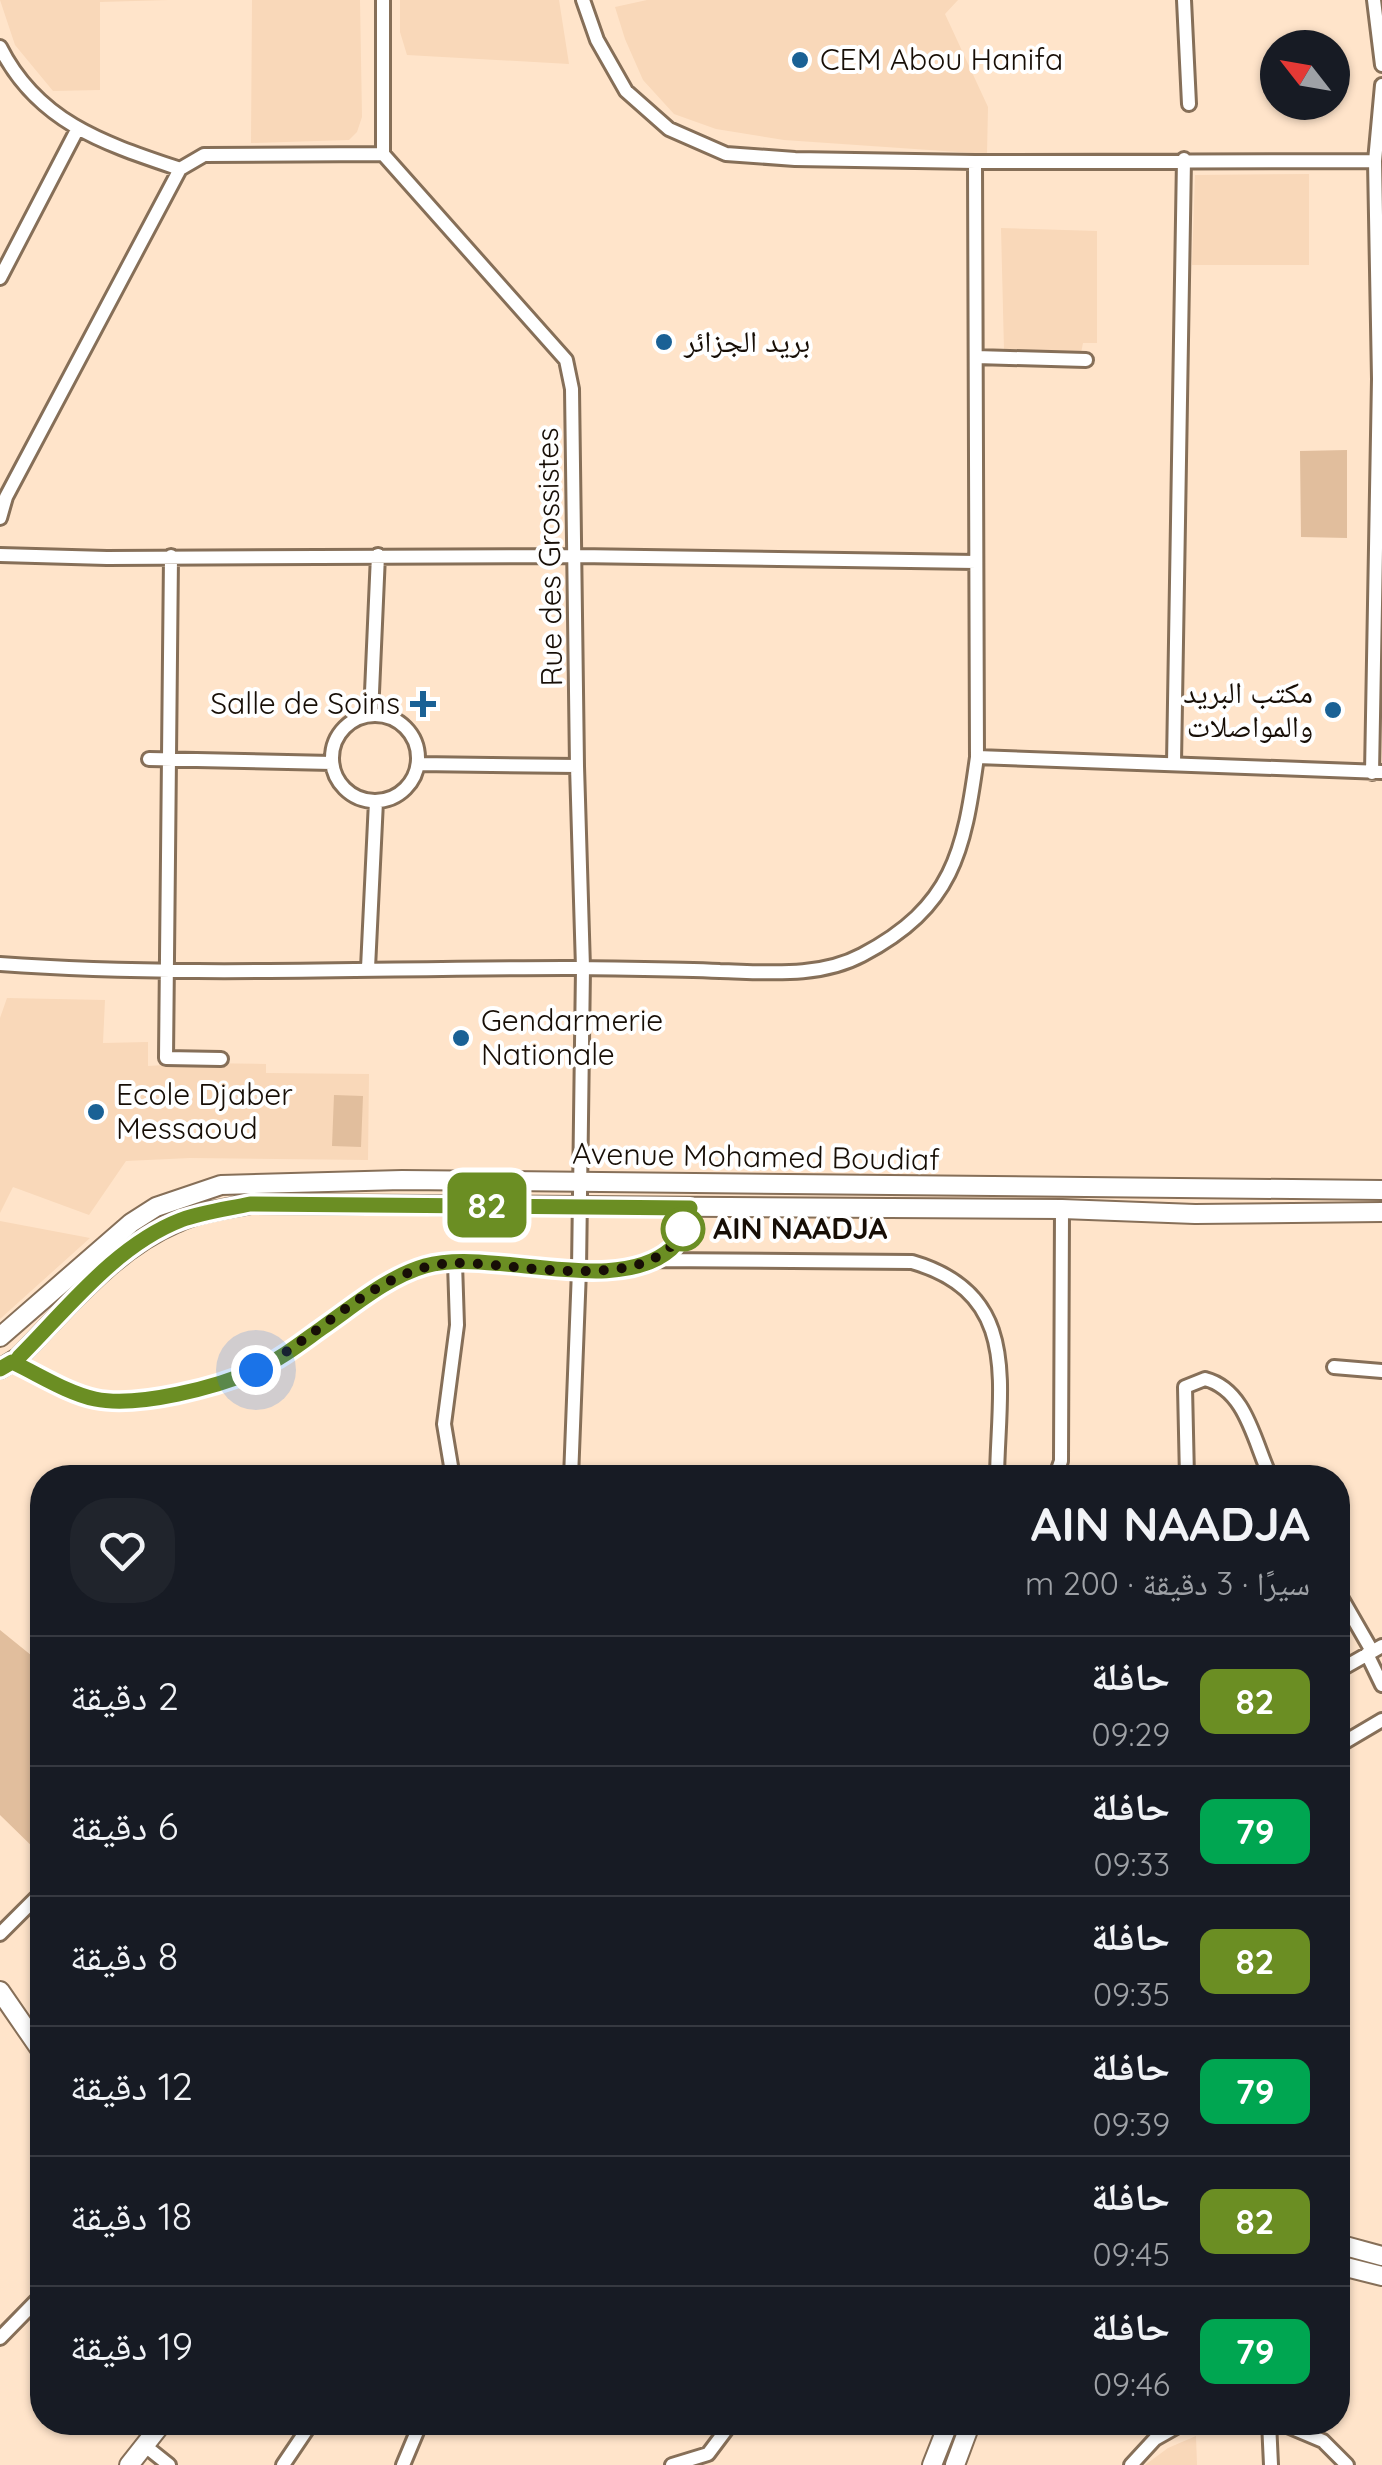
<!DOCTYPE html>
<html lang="ar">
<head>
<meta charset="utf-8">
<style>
	:root { --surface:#171b24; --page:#20242c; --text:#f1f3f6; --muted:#9ea1a6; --line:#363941 }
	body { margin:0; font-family:Quicksand,"Noto Naskh Arabic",sans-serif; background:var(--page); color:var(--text); direction:rtl; height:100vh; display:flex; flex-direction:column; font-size:38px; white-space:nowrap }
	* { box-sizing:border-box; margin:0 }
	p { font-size:32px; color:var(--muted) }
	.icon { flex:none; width:55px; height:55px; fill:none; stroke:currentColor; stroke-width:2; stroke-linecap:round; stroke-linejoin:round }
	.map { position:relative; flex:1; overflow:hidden; direction:ltr }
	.sheet { position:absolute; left:30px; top:1465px; width:1320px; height:970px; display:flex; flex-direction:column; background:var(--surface); border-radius:40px; box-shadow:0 2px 8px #0004; direction:rtl }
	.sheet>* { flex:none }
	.badge { padding:0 20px; border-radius:15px; font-size:35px; line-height:65px }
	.needle { width:65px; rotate:301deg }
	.tools { position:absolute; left:1260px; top:30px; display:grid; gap:20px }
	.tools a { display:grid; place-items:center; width:90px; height:90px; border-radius:50%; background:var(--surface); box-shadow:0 2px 8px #0004; font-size:50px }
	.you { position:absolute; width:50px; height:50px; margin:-25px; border:8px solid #fff; border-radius:50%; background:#1a73e8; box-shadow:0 0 0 15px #1a73e833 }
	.map>.badge { position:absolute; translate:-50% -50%; box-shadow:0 0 0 5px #fff }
	.round { display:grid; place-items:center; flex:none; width:105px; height:105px; border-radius:40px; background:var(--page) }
	.overview { display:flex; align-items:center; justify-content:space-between; height:170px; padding:0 40px }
	h1 { font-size:48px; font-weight:700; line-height:75px }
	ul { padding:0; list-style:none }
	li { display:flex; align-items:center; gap:30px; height:130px; padding:0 40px; border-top:2px solid var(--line) }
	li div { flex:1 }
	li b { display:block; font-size:38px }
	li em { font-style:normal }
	li .badge { min-width:110px; font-weight:700; text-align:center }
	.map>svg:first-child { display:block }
	.built { fill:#f9d8b9 }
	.green { fill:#e1be9d }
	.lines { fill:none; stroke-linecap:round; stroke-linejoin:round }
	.minor-casing { stroke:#866f58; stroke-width:18 }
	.tertiary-casing { stroke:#866f58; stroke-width:22 }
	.secondary-casing { stroke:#866f58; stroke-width:22 }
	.minor { stroke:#fff; stroke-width:12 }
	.tertiary { stroke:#fff; stroke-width:18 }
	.secondary { stroke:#fff; stroke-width:18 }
	.line-casing { stroke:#fff; stroke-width:22 }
	.line { stroke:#6b8e23; stroke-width:15 }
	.walk { stroke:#170e06; stroke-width:10; stroke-dasharray:0 18 }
	.poi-dot { fill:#1a6195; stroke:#fff; stroke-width:4 }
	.stop-dot { fill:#fff; stroke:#6b8e23; stroke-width:5 }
	.labels { text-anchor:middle; stroke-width:8; stroke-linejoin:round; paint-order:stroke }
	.poi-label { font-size:30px; fill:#170e06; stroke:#fff; text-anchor:start }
	.street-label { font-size:30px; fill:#170e06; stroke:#fff }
	.stop-label { font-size:30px; font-weight:bold; fill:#170e06; stroke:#fff; text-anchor:start }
</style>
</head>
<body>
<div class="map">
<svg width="1382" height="2465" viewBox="0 0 1382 2465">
	<rect width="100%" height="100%" fill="#ffe4ca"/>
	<path class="built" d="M0 0H169L100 2V90L53 91 15 45Z
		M252 0H360L362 117 357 132 349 140 251 143Z
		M400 0H559L569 64 407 55 400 32Z
		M647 0H958L945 14 988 107 987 154 784 140 716 129 674 114 643 80 625 39 615 7Z
		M1309 174V265H1192L1195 175Z
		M1001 228 1097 231V343H1083L1081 353 1004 350Z
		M7 998 105 1000 103 1043 148 1042V1066L196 1063 266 1064V1073L369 1074 368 1160 190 1158 126 1161 89 1215 13 1187 0 1213V1018Z
		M0 1221 90 1238 0 1319Z
		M1196 2436 1197 2465H1145L1168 2448Z"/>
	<path class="green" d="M1347 450V538L1301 537 1300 451Z
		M334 1095 363 1096 361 1147 332 1146Z
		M0 1630 42 1664V1856L0 1815Z"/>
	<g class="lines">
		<defs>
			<path id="minor" d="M383 0V154L566 360 572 389 577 766 583 968 579 1270 571 1478
				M583 0 597 40 626 91 669 129 726 154 795 159 975 162 1375 161
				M1184 0 1189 104
				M1374 0 1382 65
				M0 47C38 123 106 144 180 169
				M0 278 77 130
				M976 357 1086 360
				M0 518 6 497 180 169 204 155 383 154
				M0 555 107 558 577 556 976 562
				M171 556 166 1058 221 1059
				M371 715 378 555
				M332 758a43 43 0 1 1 86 0a43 43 0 1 1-86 0Z
				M977 757 1382 772
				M149 759 332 763
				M1174 763 1184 159
				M418 764 577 766
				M1372 773 1379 379 1375 161 1382 85
				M0 964C194 978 390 967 584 968 629 969 675 969 720 971 767 972 819 978 862 955 953 907 964 852 977 757L975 162
				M368 968 376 801
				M654 1260 912 1262C1023 1294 998 1386 997 1478
				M12 1362C38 1374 67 1393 95 1399 138 1408 218 1387 258 1369 281 1359 301 1343 322 1329 354 1306 387 1277 425 1266 492 1247 614 1299 671 1249 682 1239 686 1221 690 1208
				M1334 1367 1382 1371
				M453 1478 444 1424 457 1325 455 1263
				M1055 1478 1061 1461 1062 1209
				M1187 1478 1185 1387 1205 1379C1247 1390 1254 1443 1271 1478
				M1338 1592 1372 1651
				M1367 1654 1382 1685
				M1338 1671 1382 1646
				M1338 1746 1382 1720
				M0 1934 42 1892
				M0 2338 42 2295
				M1269 2422 1271 2465
				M1278 2422 1323 2441 1347 2465
				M144 2445 169 2465
				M283 2465 312 2422
				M403 2465 421 2422
				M672 2465 708 2454 732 2422
				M1131 2465 1155 2439 1185 2422"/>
			<path id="tertiary" d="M129 2465 163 2422"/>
			<path id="secondary" d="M0 1337 131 1223 156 1207 221 1185 402 1180 1382 1190
				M0 1369 19 1357C66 1309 113 1250 176 1223 199 1212 225 1209 251 1204L1062 1209 1195 1214 1382 1212
				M0 1991 42 2052
				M1338 2244 1382 2256
				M1338 2265 1382 2276
				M932 2465 949 2422
				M955 2465 971 2422"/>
		</defs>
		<use href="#minor" class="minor-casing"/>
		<use href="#tertiary" class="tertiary-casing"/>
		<use href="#secondary" class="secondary-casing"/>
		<use href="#minor" class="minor"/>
		<use href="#tertiary" class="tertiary"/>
		<use href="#secondary" class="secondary"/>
	</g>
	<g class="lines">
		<defs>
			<path id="line" d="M0 1369 12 1362C38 1374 67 1393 95 1399 138 1408 218 1387 258 1369 281 1359 301 1343 322 1328 354 1306 387 1277 425 1266 491 1247 615 1298 671 1249 682 1239 686 1221 690 1208L250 1204C227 1209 204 1212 181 1220 116 1245 67 1309 19 1357"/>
		</defs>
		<use href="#line" class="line-casing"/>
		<use href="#line" class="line"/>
		<path class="walk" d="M256 1370C320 1337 379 1265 455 1263 515 1262 653 1297 683 1229"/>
	</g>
	<g class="poi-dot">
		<circle cx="800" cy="60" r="10"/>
		<circle cx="664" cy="342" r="10"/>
		<path d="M418 689h10v10h10v10h-10v10h-10v-10h-10v-10h10z"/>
		<circle cx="1333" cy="710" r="10"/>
		<circle cx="461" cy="1038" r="10"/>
		<circle cx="96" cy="1112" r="10"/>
	</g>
	<circle class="stop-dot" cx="683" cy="1229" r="20"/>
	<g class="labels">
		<g class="poi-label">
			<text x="820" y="70">CEM Abou Hanifa</text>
			<text x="684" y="352">بريد الجزائر</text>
			<text x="1313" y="703" text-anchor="end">مكتب البريد<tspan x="1313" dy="34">والمواصلات</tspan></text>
			<text x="400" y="714" text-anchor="end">Salle de Soins</text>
			<text x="481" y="1031">Gendarmerie<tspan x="481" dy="34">Nationale</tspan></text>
			<text x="116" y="1105">Ecole Djaber<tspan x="116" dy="34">Messaoud</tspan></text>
		</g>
		<g class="street-label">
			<text transform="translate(550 557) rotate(-91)" y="10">Rue des Grossistes</text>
			<text transform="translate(756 1157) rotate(1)" y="10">Avenue Mohamed Boudiaf</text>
		</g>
		<g class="stop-label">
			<text x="713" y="1239">AIN NAADJA</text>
		</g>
	</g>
</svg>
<div class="tools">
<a><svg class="needle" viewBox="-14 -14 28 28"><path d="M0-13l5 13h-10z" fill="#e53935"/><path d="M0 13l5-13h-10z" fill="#9ea1a6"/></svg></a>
</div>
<div class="you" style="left:256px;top:1370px"></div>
<b class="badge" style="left:487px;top:1205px;background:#6b8e23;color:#fff">82</b>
<section class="sheet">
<div class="overview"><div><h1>AIN NAADJA</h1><p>سيرًا · 3 دقيقة · 200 m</p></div><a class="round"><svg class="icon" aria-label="heart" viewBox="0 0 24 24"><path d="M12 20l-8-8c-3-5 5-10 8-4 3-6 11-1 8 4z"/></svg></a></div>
<ul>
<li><span class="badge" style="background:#6b8e23;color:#fff">82</span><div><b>حافلة</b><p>09:29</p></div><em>2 دقيقة</em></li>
<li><span class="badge" style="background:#00a651;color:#fff">79</span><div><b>حافلة</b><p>09:33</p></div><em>6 دقيقة</em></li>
<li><span class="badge" style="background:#6b8e23;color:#fff">82</span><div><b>حافلة</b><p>09:35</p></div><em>8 دقيقة</em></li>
<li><span class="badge" style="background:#00a651;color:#fff">79</span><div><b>حافلة</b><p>09:39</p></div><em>12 دقيقة</em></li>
<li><span class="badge" style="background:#6b8e23;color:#fff">82</span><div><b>حافلة</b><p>09:45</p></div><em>18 دقيقة</em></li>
<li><span class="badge" style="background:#00a651;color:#fff">79</span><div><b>حافلة</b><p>09:46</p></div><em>19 دقيقة</em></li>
</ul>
</section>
</div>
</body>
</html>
